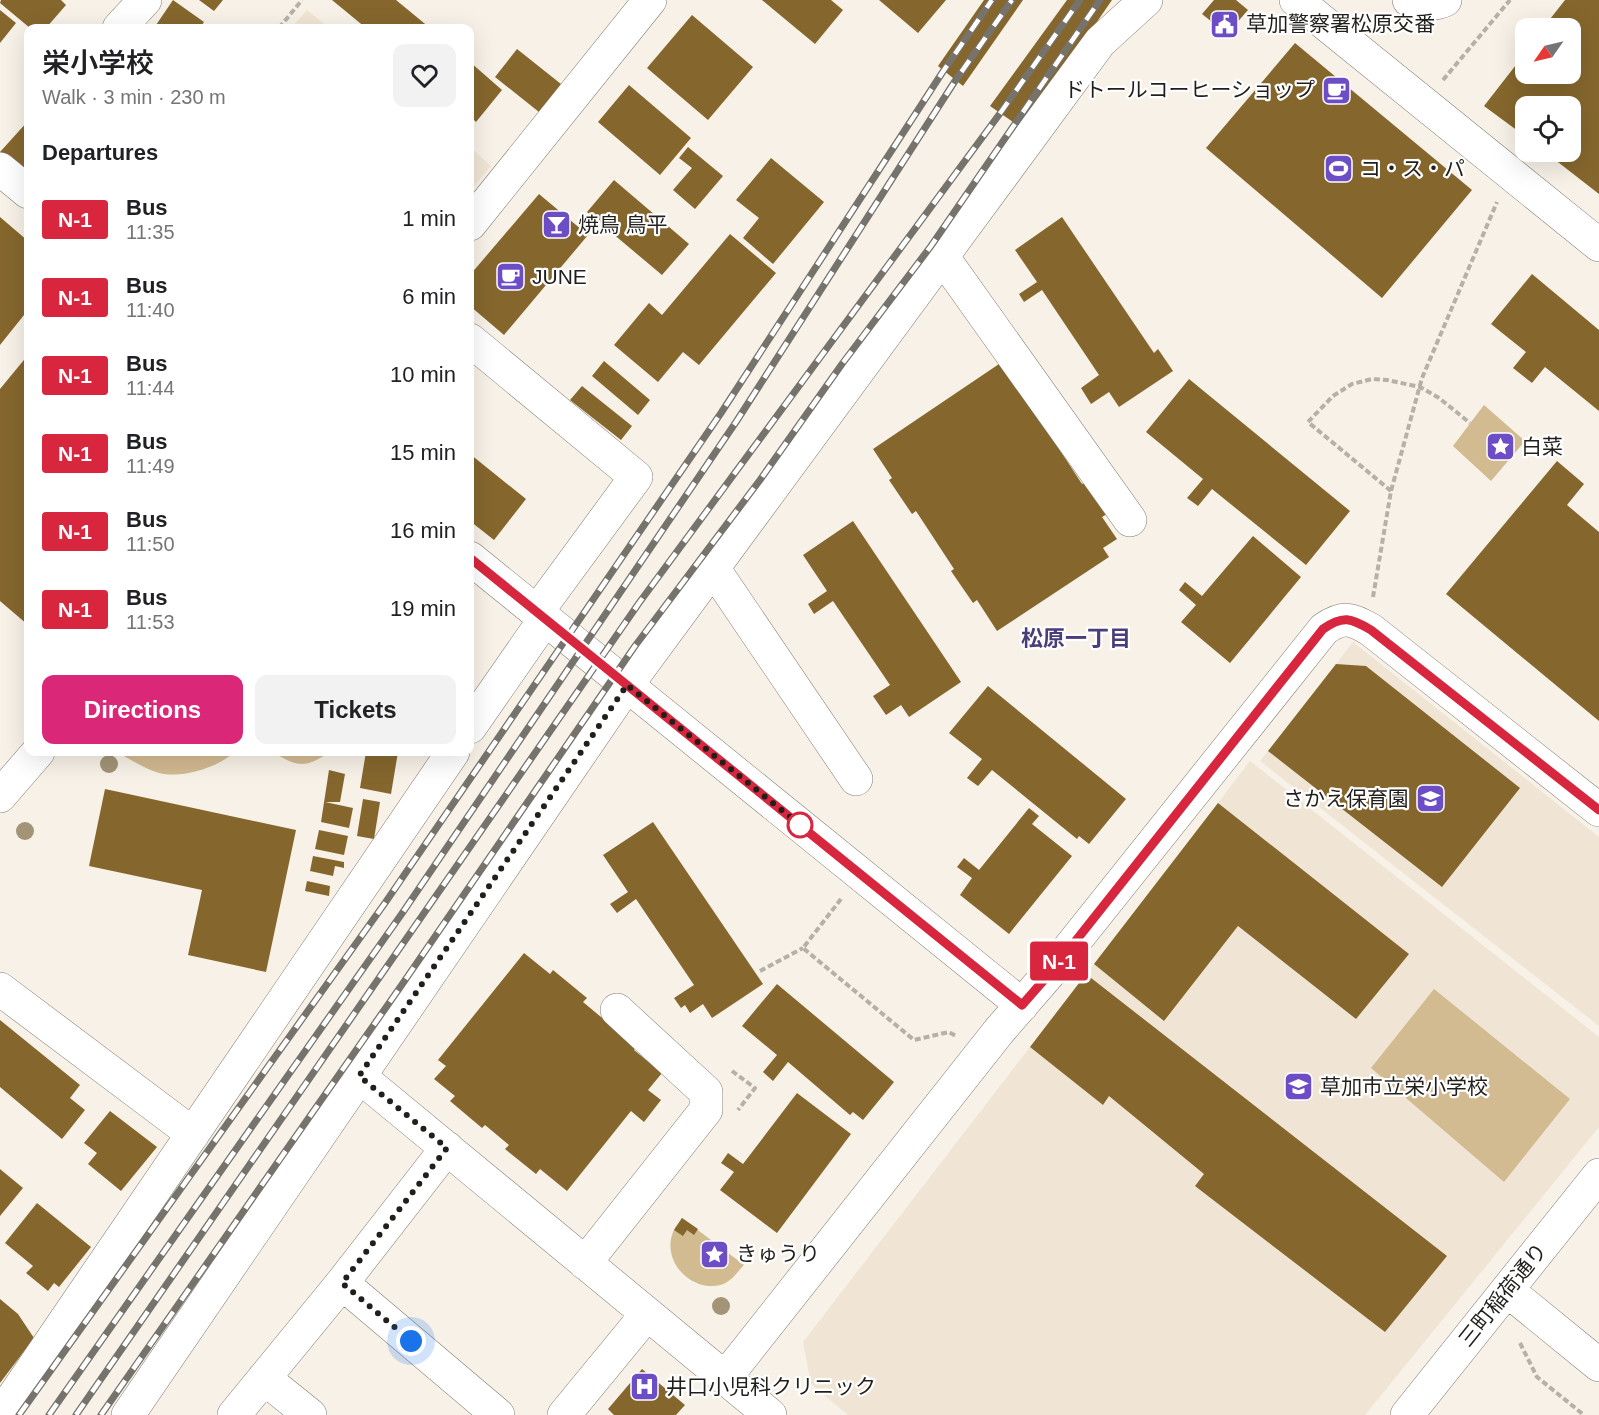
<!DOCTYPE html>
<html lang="en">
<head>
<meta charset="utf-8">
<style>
	:root { --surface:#fff; --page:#f2f2f2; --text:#202124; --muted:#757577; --accent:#db2777 }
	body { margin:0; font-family:Helvetica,"Noto Sans JP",sans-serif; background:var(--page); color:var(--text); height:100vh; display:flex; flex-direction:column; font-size:22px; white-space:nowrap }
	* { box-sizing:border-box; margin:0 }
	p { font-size:20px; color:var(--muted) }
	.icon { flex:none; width:33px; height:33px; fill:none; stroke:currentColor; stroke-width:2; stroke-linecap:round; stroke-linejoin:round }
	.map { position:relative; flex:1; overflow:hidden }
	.sheet { position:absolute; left:24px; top:24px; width:450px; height:732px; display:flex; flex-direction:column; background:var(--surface); border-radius:12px; box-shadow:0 6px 24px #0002 }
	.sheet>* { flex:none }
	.badge { padding:0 12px; border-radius:4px; font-size:21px; line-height:39px }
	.needle { width:39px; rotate:236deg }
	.tools { position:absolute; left:1515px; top:18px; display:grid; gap:12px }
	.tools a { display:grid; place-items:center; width:66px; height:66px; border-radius:12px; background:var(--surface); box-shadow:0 6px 24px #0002; font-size:30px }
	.you { position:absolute; width:30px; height:30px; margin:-15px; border:4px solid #fff; border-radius:50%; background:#1a73e8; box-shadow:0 0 0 9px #1a73e833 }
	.map>.badge { position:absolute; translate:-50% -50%; box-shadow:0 0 0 3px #fff }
	h2 { padding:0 18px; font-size:22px; line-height:54px }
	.round { display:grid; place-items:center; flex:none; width:63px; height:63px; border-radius:12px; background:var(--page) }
	.overview { display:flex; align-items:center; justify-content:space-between; height:102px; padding:0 18px }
	h1 { font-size:28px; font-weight:600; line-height:45px }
	.cta { display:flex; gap:12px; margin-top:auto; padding:12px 18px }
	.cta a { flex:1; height:69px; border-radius:12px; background:var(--accent); color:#fff; font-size:24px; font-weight:600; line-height:69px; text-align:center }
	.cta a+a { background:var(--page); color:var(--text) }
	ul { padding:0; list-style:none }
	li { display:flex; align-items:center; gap:18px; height:78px; padding:0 18px }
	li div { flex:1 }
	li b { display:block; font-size:22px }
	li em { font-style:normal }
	li .badge { min-width:66px; font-weight:700; text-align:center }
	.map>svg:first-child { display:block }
	.built { fill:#f0e5d4 }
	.green { fill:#d2ba91 }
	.building { fill:#85672d }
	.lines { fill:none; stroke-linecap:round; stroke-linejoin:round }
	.minor-casing { stroke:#817c73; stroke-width:34 }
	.path { stroke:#b5b1a8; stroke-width:4; stroke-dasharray:6 3; stroke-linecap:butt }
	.minor { stroke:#fff; stroke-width:33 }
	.rail-casing { stroke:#76726c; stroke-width:7 }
	.rail { stroke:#fff; stroke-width:4.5; stroke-dasharray:14; stroke-linecap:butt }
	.tree { fill:#a39477 }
	.line-casing { stroke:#fff; stroke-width:14 }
	.line { stroke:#d7263d; stroke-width:9 }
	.walk { stroke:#211f1b; stroke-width:6; stroke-dasharray:0 10.8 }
	.stop-dot { fill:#fff; stroke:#d7263d; stroke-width:3 }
	.labels { text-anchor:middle; stroke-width:4.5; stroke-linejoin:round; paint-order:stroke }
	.poi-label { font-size:21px; fill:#211f1b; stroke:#fff; text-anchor:start }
	.street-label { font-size:21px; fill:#211f1b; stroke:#fff }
	.neighbourhood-label { font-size:22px; font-weight:bold; fill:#4a3d7a; stroke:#fff }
</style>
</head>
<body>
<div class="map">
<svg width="1599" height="1415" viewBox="0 0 1599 1415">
	<rect width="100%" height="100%" fill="#f7f1e7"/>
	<path class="built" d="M307 10 329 28H291Z
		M470 147 491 166 470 191Z
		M1353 642 1599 837V1026L1260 761Z
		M1250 761 1599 1037V1127L1365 1415H848L811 1384 803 1342Z"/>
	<path class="green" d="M1484 405 1525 441 1491 481 1453 446Z
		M125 752H235C217 768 179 780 156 772 144 768 133 761 122 755Z
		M273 752H330C306 768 298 768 273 752Z
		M1434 989 1570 1099 1504 1182 1371 1068Z
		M682 1218 744 1265C739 1270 733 1279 727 1282 722 1286 714 1286 708 1286 682 1283 662 1255 674 1230 676 1226 680 1221 682 1218Z"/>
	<path class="building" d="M1 0H61L66 5 46 28H30L0 3Z
		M173 0 204 22 200 28H154Z
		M199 0H223L214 11Z
		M332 0H396L430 28H366Z
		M762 0H831L843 10 815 44Z
		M879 0H946L918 33Z
		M984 0H1023L963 86 938 66Z
		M1067 0H1112L1023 129 990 106Z
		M1214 0H1236L1248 10 1227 34 1202 14Z
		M1565 0H1599V194L1545 152H1570V106H1526V137L1484 106 1526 52V74H1570V28H1543Z
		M0 10 16 23 0 43Z
		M692 15 753 67 708 120 647 68Z
		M1295 43 1472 190 1382 298 1206 148Z
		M517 49 561 84 539 112 495 77Z
		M470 62 502 90 476 122 470 116Z
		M629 85 691 138 660 175 598 122Z
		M28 121V178L0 152Z
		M688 147 723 176 695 209 673 190 692 168 679 158Z
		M771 158 824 202 773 264 743 238 759 218 736 200Z
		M614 180 689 244 662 275 587 212Z
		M539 194 588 235 504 335 470 306V275Z
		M0 217 28 241V310L0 345Z
		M1062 217 1154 353 1158 349 1173 371 1119 407 1109 392 1091 404 1081 388 1099 375 1042 290 1024 302 1019 294 1037 282 1015 250Z
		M730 234 776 273 699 365 683 352 658 382 614 345 649 303 662 315Z
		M1532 274 1599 330V411L1545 367 1532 383 1513 368 1526 352 1491 324Z
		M28 355V625L0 601V389Z
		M604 361 650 400 638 415 592 376Z
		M1002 362 1082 484 1086 482 1107 514 1102 517 1117 539 1103 548 1109 557 997 631 977 600 973 603 951 571 954 569 916 511 912 514 889 480 892 478 873 449Z
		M1189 379 1350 511 1306 565 1212 489 1198 506 1187 498 1203 479 1146 432Z
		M582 386 632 426 621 440 570 400Z
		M470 454 526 499 494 540 470 521Z
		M1557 461 1584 484 1567 505 1599 532V721L1446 594Z
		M853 521 961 682 909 717 901 705 886 715 873 696 890 685 833 601 814 614 808 604 827 591 803 555Z
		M1253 536 1301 577 1230 663 1181 622 1196 605 1179 590 1185 582 1202 596Z
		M1336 664 1366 666 1520 788 1442 887 1268 751Z
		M988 686 1126 799 1089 844 1079 836 1077 839 992 770 978 786 967 778 982 759 949 733Z
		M366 752H398L391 794 360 788Z
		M329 770 345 774 340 802H325L353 808 349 828 321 822Z
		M105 789 296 830 266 972 188 955 202 890 89 866Z
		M363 799 380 802 374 839 357 836Z
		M1218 803 1409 954 1356 1019 1238 926 1164 1021 1094 964Z
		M1029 808 1039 816 1032 824 1072 856 1009 934 960 895 972 878 957 867 964 858 979 870Z
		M653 822 763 984 712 1018 703 1004 690 1013 685 1005 681 1008 674 998 694 985 636 899 617 913 610 904 628 892 603 855Z
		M319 830 348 836 344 855 315 849Z
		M313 856 344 862V868L335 866 333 876 310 871Z
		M307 881 330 886 329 896 305 891Z
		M524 953 550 974 553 970 587 998 583 1002 607 1022 639 1043 634 1050 662 1073 648 1090 661 1100 644 1122 631 1111 567 1191 540 1169 536 1174 505 1149 509 1145 485 1125 482 1128 450 1101 455 1096 434 1079 446 1066 438 1060Z
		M1086 974 1447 1256 1385 1332 1195 1186 1204 1174 1109 1096 1103 1105 1030 1047Z
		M777 984 894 1082 863 1120 853 1112 850 1115 788 1062 773 1081 763 1072 777 1055 742 1026Z
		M0 1020 80 1085 70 1098 85 1110 62 1139 0 1087Z
		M797 1093 851 1134 777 1233 720 1190 734 1172 721 1163 728 1153 743 1164Z
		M110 1111 157 1147 121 1191 88 1164 97 1153 84 1143Z
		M0 1169 23 1188 0 1216Z
		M37 1203 91 1247 59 1287 54 1283 48 1291 26 1273 33 1266 5 1243Z
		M682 1218 698 1229 694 1235 687 1230 683 1236 674 1230Z
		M0 1299 18 1314 34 1338 0 1383Z
		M642 1369 685 1405 676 1415H614L608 1409Z"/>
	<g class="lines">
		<defs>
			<path id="minor" d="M1296 0 1599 245
				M1409 0C1419 4 1436 5 1445 0
				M119 28 145 0
				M0 169 28 192
				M470 224 650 0
				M942 256 1130 520
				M470 340 636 477 545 601
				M470 558 1022 1005
				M713 568 856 779
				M470 727 545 619
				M0 796 38 752
				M0 989 193 1134
				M359 1076 770 1415
				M585 1263 706 1110V1092L617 1010
				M342 1283 498 1415
				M1507 1290 1599 1365
				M264 1378 310 1415
				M725 1378 999 1031 1051 971 1324 629C1343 616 1351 618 1371 630L1599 810
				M1 1415 453 752
				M128 1415 627 685 1100 42 1146 0
				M234 1415 342 1283 447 1148
				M564 1415 647 1314
				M1407 1415 1599 1175"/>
		</defs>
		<use href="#minor" class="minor-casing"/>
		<path class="path" d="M279 28 302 0
			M1443 80 1510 0
			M1391 491 1308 422 1333 396 1352 384 1372 379 1387 380 1420 387 1439 398 1470 423
			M1373 597 1391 491 1422 378 1497 202
			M841 899 803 948 914 1040 949 1032 956 1036
			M760 971 803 948
			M732 1071 755 1088 738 1110
			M1520 1343 1537 1377 1584 1415"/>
		<use href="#minor" class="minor"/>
		<defs>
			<path id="rail" d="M19 1415 385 903 721 413 942 73 992 0
				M49 1415 403 912 736 422 955 81 1012 0
				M76 1415 639 603 1001 112 1080 0
				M101 1415 401 986 635 646 760 480 842 364 931 246 1100 0"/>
		</defs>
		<use href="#rail" class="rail-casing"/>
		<use href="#rail" class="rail"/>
	</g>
	<g class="tree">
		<circle cx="109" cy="764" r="9"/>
		<circle cx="25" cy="831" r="9"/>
		<circle cx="721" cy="1306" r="9"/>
	</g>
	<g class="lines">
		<defs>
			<path id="line" d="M470 558 1022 1005 1051 972 1323 629C1343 615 1351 618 1371 630L1599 810"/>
		</defs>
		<use href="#line" class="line-casing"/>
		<use href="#line" class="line"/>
		<path class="walk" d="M411 1341 342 1283 447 1148 359 1076 627 685 800 825"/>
	</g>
	<defs>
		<symbol id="civic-square" viewBox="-11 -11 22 22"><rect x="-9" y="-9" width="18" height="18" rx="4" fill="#6d4dc6" stroke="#fff"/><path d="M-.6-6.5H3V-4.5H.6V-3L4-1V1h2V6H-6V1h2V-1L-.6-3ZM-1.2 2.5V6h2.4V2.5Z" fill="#fff"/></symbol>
		<symbol id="cafe-square" viewBox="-11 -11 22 22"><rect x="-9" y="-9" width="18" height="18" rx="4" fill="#6d4dc6" stroke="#fff"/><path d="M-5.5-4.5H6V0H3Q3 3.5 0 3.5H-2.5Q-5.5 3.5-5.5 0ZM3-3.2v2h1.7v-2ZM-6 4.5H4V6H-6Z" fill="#fff"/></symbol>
		<symbol id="stadium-square" viewBox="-11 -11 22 22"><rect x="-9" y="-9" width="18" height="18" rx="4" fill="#6d4dc6" stroke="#fff"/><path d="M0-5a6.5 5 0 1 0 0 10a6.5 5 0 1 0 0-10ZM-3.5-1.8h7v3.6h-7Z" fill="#fff"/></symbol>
		<symbol id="bar-square" viewBox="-11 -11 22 22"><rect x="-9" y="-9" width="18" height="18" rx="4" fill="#6d4dc6" stroke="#fff"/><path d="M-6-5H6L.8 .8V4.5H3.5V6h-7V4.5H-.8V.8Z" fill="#fff"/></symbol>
		<symbol id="sight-square" viewBox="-11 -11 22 22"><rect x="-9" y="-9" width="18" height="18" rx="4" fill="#6d4dc6" stroke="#fff"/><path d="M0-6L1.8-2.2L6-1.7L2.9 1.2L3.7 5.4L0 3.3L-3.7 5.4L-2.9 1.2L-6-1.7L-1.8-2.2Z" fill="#fff"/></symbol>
		<symbol id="school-square" viewBox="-11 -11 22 22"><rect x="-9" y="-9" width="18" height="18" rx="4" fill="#6d4dc6" stroke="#fff"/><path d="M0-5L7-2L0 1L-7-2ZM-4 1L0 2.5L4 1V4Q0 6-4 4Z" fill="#fff"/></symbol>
		<symbol id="hospital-square" viewBox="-11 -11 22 22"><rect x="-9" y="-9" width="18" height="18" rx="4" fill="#6d4dc6" stroke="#fff"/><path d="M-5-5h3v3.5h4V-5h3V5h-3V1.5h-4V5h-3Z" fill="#fff"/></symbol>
	</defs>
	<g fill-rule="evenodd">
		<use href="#civic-square" x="1208" y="8" width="33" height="33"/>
		<use href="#cafe-square" x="1320" y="74" width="33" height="33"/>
		<use href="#stadium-square" x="1322" y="152" width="33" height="33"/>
		<use href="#bar-square" x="540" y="208" width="33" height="33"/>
		<use href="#cafe-square" x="494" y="260" width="33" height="33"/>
		<use href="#sight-square" x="1484" y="430" width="33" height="33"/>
		<use href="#school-square" x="1414" y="782" width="33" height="33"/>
		<use href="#school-square" x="1282" y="1070" width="33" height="33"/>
		<use href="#sight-square" x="698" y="1238" width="33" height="33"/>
		<use href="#hospital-square" x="628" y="1370" width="33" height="33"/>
	</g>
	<circle class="stop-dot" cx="800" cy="825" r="12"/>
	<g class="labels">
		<g class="poi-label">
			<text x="1246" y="31">草加警察署松原交番</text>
			<text x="1315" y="97" text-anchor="end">ドトールコーヒーショップ</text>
			<text x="1360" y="176">コ・ス・パ</text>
			<text x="578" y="232">焼鳥 鳥平</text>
			<text x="532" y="284">JUNE</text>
			<text x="1521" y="454">白菜</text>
			<text x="1409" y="806" text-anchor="end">さかえ保育園</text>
			<text x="1320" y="1094">草加市立栄小学校</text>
			<text x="736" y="1261">きゅうり</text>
			<text x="666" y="1394">井口小児科クリニック</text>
		</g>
		<g class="street-label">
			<text transform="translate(1503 1295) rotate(-51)" y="7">三町稲荷通り</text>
		</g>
		<g class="neighbourhood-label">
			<text x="1076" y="646">松原一丁目</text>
		</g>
	</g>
</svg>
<div class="tools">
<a><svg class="needle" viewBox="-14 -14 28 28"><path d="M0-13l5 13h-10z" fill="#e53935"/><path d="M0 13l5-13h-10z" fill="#757577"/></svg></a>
<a><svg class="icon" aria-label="locate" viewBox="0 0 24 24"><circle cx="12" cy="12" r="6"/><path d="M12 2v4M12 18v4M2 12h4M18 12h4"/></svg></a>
</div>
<div class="you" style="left:411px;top:1341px"></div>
<b class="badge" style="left:1059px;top:961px;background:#d7263d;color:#fff">N-1</b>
<section class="sheet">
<div class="overview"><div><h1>栄小学校</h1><p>Walk · 3 min · 230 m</p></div><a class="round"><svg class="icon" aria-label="heart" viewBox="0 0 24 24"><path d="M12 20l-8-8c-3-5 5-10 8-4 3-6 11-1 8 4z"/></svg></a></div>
<h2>Departures</h2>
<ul>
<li><span class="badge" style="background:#d7263d;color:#fff">N-1</span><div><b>Bus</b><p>11:35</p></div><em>1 min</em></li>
<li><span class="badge" style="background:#d7263d;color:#fff">N-1</span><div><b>Bus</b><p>11:40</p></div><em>6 min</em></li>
<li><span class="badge" style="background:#d7263d;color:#fff">N-1</span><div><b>Bus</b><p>11:44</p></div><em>10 min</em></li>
<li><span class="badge" style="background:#d7263d;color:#fff">N-1</span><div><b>Bus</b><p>11:49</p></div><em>15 min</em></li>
<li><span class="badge" style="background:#d7263d;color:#fff">N-1</span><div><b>Bus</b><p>11:50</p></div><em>16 min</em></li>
<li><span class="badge" style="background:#d7263d;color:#fff">N-1</span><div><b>Bus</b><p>11:53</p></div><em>19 min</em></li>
</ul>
<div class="cta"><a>Directions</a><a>Tickets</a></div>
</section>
</div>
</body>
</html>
